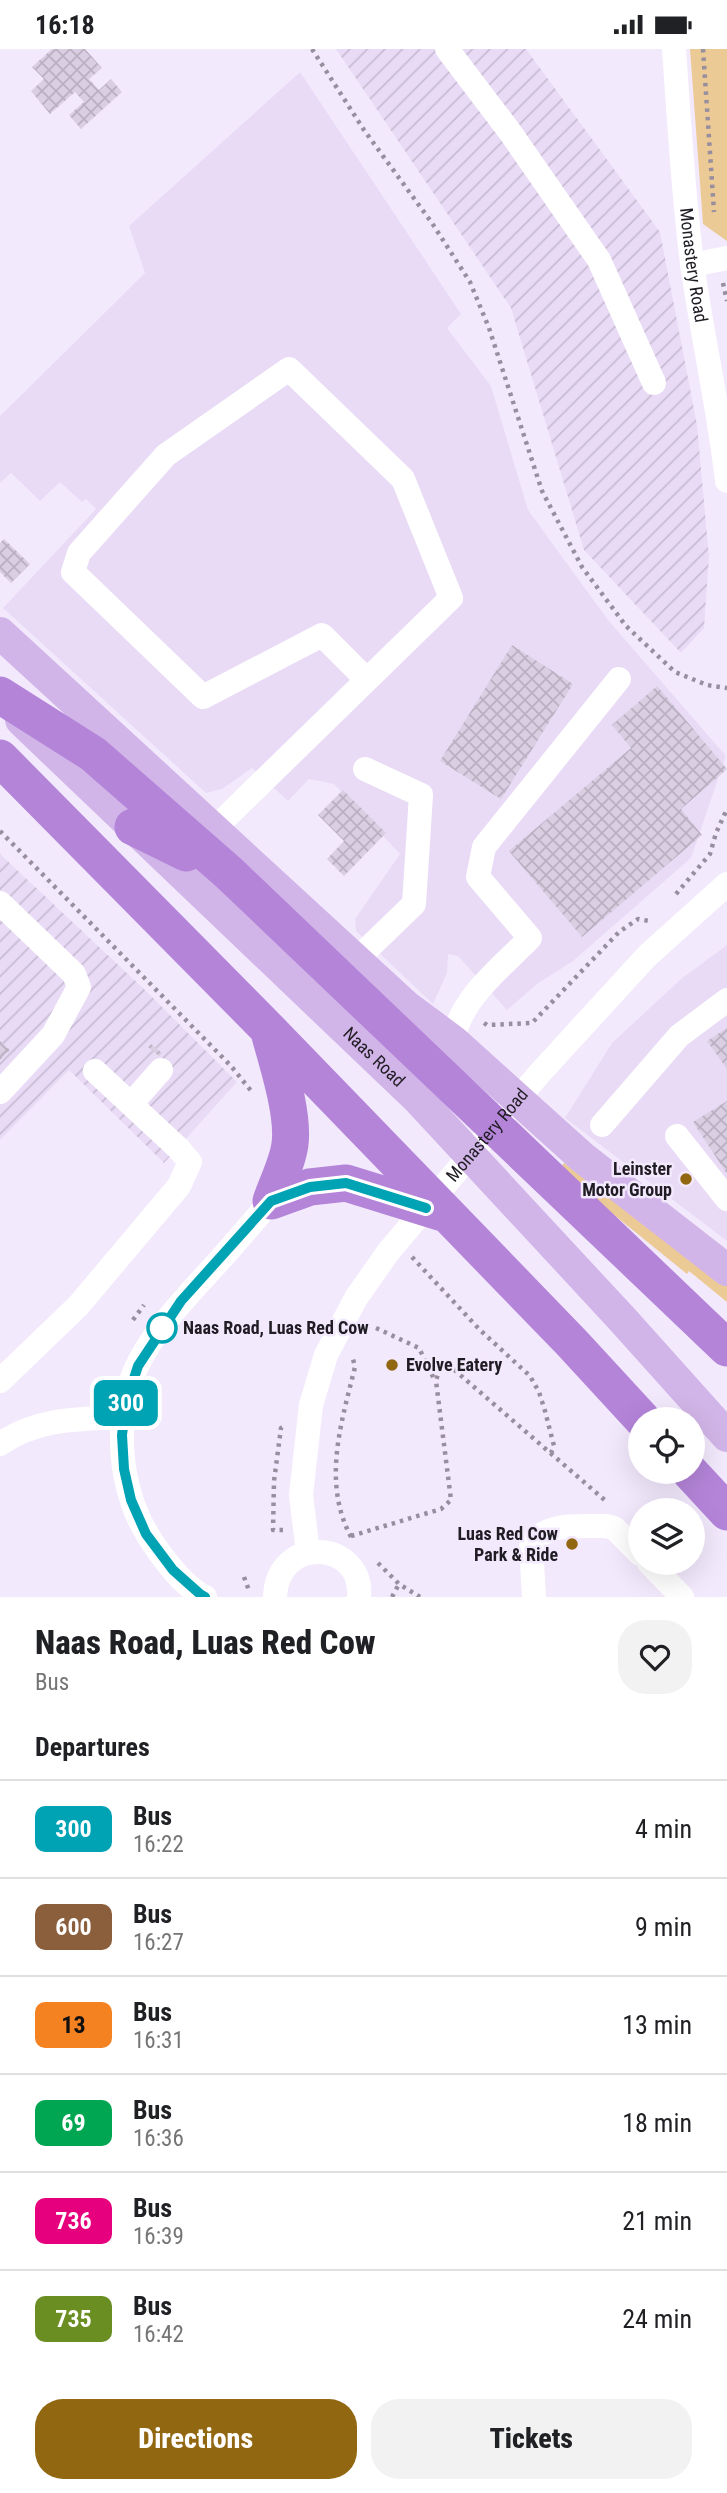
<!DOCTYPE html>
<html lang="en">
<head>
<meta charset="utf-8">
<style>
	:root { --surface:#fff; --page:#f2f2f2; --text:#202124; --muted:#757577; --line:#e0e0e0; --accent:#926711 }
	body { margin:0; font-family:"Roboto Condensed",sans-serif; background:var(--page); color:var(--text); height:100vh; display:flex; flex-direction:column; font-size:26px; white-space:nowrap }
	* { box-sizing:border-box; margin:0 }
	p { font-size:23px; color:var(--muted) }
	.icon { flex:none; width:38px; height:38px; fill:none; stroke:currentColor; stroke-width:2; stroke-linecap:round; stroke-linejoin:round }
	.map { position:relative; height:1548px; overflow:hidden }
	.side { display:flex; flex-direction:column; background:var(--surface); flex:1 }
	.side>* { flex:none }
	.badge { padding:0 14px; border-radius:10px; font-size:24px; line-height:46px }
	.controls { position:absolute; left:628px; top:1358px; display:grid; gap:14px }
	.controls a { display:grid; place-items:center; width:77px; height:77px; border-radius:50%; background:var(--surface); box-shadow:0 7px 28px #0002; font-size:35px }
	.map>.badge { position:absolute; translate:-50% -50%; box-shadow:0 0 0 4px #fff }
	h2 { padding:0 35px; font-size:26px; line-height:63px }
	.round { display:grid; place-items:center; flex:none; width:74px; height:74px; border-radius:28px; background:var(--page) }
	.head { display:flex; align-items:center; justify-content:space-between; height:119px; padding:0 35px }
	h1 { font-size:33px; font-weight:800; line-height:52px }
	.button { display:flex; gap:14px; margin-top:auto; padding:14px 35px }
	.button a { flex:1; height:80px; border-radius:28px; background:var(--accent); color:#fff; font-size:28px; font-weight:800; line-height:80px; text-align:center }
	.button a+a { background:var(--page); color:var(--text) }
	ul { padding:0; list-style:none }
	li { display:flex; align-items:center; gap:21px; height:98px; padding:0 35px; border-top:2px solid var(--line) }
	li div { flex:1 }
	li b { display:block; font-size:26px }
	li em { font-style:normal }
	li .badge { min-width:77px; font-weight:700; text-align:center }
	.status { display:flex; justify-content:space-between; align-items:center; height:49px; padding:0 35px; background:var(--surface); direction:ltr }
	.status svg { height:19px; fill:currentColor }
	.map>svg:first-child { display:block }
	.built { fill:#e9dbf6 }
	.industrial { fill:url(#industrial-furrows) }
	.grass { fill:#ecca95 }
	.building { fill:url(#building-cross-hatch) }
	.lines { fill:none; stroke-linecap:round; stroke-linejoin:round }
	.path { stroke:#978f9e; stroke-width:4.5; stroke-dasharray:3.5 5; stroke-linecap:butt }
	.minor { stroke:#fff; stroke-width:24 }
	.major { stroke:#d2b5e8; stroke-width:32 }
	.highway { stroke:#b484d9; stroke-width:37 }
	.line-casing { stroke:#fff; stroke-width:16 }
	.line { stroke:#00a3b4; stroke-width:10 }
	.poi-dot { fill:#926711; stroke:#f3e9fd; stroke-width:2.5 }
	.stop-dot { fill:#fff; stroke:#00a3b4; stroke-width:3.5 }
	.labels { text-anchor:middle; stroke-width:5; stroke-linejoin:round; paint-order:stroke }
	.street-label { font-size:18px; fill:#201c23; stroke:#f3e9fd }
	.poi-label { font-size:18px; font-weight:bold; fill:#201c23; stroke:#f3e9fd; text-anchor:end }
	.stop-label { font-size:18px; font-weight:bold; fill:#201c23; stroke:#f3e9fd; text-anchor:start }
</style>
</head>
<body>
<div class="status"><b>16:18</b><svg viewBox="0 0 49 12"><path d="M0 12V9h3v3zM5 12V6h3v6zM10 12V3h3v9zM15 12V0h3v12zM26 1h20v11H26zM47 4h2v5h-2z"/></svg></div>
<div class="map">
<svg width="727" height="1548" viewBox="0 0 727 1548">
	<defs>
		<pattern id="industrial-furrows" width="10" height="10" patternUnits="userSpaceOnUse" patternTransform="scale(1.75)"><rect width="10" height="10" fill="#e9dbf6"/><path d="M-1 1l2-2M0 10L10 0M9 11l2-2" fill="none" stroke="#c8bbd3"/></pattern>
		<pattern id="building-cross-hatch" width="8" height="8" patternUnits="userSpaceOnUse" patternTransform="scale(1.75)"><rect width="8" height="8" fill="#d9cee2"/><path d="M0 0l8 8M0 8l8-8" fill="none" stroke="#bab0c2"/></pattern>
	</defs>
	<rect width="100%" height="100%" fill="#f3e9fd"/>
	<path class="built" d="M300 23 461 265 447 279 491 337 528 461 608 571 726 707 691 809 573 912 537 935 507 961 458 907 448 905 447 924 433 955 356 882 355 870 400 805 334 735 309 730 288 752 252 719 222 740 206 744 3 559 96 460 86 450 82 453 60 433 40 452 11 424 0 434V367L145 224 129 177Z
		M727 896V1192L565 1069 612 994 681 930Z"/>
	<path class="industrial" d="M336 0H526L660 183 697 376 709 508 704 579 681 604 584 501 511 259Z
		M0 805 146 942 237 1033 164 1114 69 1021 0 1091Z"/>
	<path class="grass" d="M690 0H727V192L703 175Z
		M564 1114 604 1144 645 1173 727 1237V1253L689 1222 687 1225 592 1148 560 1119Z"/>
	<path class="building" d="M52 0H85L102 19 89 30 99 41 111 30 122 43 81 80 69 66 84 53 75 43 50 65 31 42 44 30 32 18Z
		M4 490 30 515 11 534 0 523V494Z
		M512 596 573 635 501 750 440 712Z
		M657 637 727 720 681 760 702 786 582 888 509 802 631 699 612 676Z
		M343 741 386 784 344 827 327 810 344 792 318 766Z
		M727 979V1020L707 992Z
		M0 992 10 1001 0 1011Z
		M151 995 162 1004 159 1007 148 998Z
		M727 1052V1125L693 1073Z"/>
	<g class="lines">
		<path class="path" d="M312 0 364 81 432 174 470 233 489 279 542 442 582 518 626 577 675 623 707 636 727 639
			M703 0 714 163
			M723 234 727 252
			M0 782 231 1017 252 1043
			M676 845 710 805 716 784 727 760
			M484 974 487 976 532 974 619 883 638 870 649 872
			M412 1208 480 1281 530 1327 539 1343 545 1362 554 1397 551 1404
			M133 1271 144 1256
			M376 1279 419 1299 435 1332
			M283 1481H273L274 1432 281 1379 284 1377
			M351 1487 441 1460 451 1451 436 1332 439 1321 451 1318 607 1453
			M351 1488C322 1433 341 1375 355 1318L353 1310
			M378 1514 399 1535 420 1548
			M244 1528 250 1544
			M392 1548 399 1535"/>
		<g class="minor">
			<path d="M447 0 510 83 599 211 654 334"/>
			<path id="s1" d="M674 0C679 71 683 143 692 214 702 287 719 359 727 432"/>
			<path d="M692 216 727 209"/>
			<path d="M214 780 451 549 403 430 289 320 166 406 79 504 73 523 203 648 322 586 366 630"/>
			<path d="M0 854 74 925 79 938 53 986 0 1043"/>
			<path d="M356 911 414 855 421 746 365 720"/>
			<path d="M453 992C460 949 501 919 530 889L478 828 484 798 619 630"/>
			<path d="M131 1055 161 1021"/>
			<path d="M602 1076 679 987 727 951"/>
			<path d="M677 1087 727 1150"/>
			<path d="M0 1332 78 1257 179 1137 190 1113 178 1099 95 1022"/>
			<path d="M0 1395C37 1369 80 1370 124 1368"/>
			<path id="s2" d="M308 1503 301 1446 311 1356 326 1306 356 1249 389 1202 539 1025 647 907 727 835"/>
			<path d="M649 1514 682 1548"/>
			<path d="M205 1548C181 1537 152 1496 140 1472 118 1425 115 1365 137 1317 155 1279 191 1243 219 1212 237 1192 254 1172 271 1152"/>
			<path d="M275 1548C277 1485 364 1491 359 1548"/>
			<path d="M534 1548 531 1496C547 1472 581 1478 606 1477L614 1479 640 1505"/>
		</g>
		<g class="major">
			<path d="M0 584 406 957 453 992 583 1109 727 1221"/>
			<path id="s3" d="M21 671 419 1051 623 1271 727 1387"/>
		</g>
		<path class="highway" d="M0 646 93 705 229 824 727 1299
			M0 709 269 981 572 1294 642 1370
			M133 778 186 804
			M269 983C277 1013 294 1064 290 1095 288 1113 277 1134 271 1152
			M271 1152 310 1138 346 1134 443 1164
			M690 1423 727 1463"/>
	</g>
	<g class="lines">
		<defs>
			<path id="line" d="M205 1548 200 1545 173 1521 146 1485 131 1451 124 1420 122 1386 126 1354 138 1317 181 1252 271 1152 310 1138 346 1134 426 1159"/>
		</defs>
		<use href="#line" class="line-casing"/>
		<use href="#line" class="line"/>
	</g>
	<g class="poi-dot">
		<circle cx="686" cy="1130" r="7"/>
		<circle cx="392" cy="1316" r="7"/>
		<circle cx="572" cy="1495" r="7"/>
	</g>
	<circle class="stop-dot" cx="162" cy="1279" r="14"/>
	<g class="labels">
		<g class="street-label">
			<text dy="6" stroke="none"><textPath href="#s1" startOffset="217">Monastery Road</textPath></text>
			<text dy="6" stroke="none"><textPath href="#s3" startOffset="488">Naas Road</textPath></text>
			<text dy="6" stroke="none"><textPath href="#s2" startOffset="474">Monastery Road</textPath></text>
		</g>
		<g class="poi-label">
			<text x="672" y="1126">Leinster<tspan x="672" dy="21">Motor Group</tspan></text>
			<text x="406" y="1322" text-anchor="start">Evolve Eatery</text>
			<text x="558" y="1491">Luas Red Cow<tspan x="558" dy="21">Park &amp; Ride</tspan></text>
		</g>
		<g class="stop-label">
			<text x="183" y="1285">Naas Road, Luas Red Cow</text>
		</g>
	</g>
</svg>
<div class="controls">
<a><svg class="icon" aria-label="locate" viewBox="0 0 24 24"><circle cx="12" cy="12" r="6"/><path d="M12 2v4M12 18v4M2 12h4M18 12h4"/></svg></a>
<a><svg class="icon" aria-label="layers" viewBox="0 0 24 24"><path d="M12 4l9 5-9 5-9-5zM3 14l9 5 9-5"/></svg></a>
</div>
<b class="badge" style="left:126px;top:1354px;background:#00a3b4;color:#fff">300</b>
</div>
<section class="side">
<div class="head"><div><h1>Naas Road, Luas Red Cow</h1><p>Bus</p></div><a class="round"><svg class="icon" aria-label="heart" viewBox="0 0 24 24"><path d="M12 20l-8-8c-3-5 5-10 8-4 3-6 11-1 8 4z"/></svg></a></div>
<h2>Departures</h2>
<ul>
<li><span class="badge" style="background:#00a3b4;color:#fff">300</span><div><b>Bus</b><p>16:22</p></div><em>4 min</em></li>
<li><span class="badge" style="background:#8b5e3c;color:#fff">600</span><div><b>Bus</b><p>16:27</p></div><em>9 min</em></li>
<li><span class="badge" style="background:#f58220;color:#111">13</span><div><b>Bus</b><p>16:31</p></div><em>13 min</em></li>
<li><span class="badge" style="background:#00a651;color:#fff">69</span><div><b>Bus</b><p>16:36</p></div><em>18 min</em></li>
<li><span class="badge" style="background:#e6007e;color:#fff">736</span><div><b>Bus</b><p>16:39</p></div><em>21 min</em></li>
<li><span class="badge" style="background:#6b8e23;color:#fff">735</span><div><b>Bus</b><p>16:42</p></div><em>24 min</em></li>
</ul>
<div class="button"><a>Directions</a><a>Tickets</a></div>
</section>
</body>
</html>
